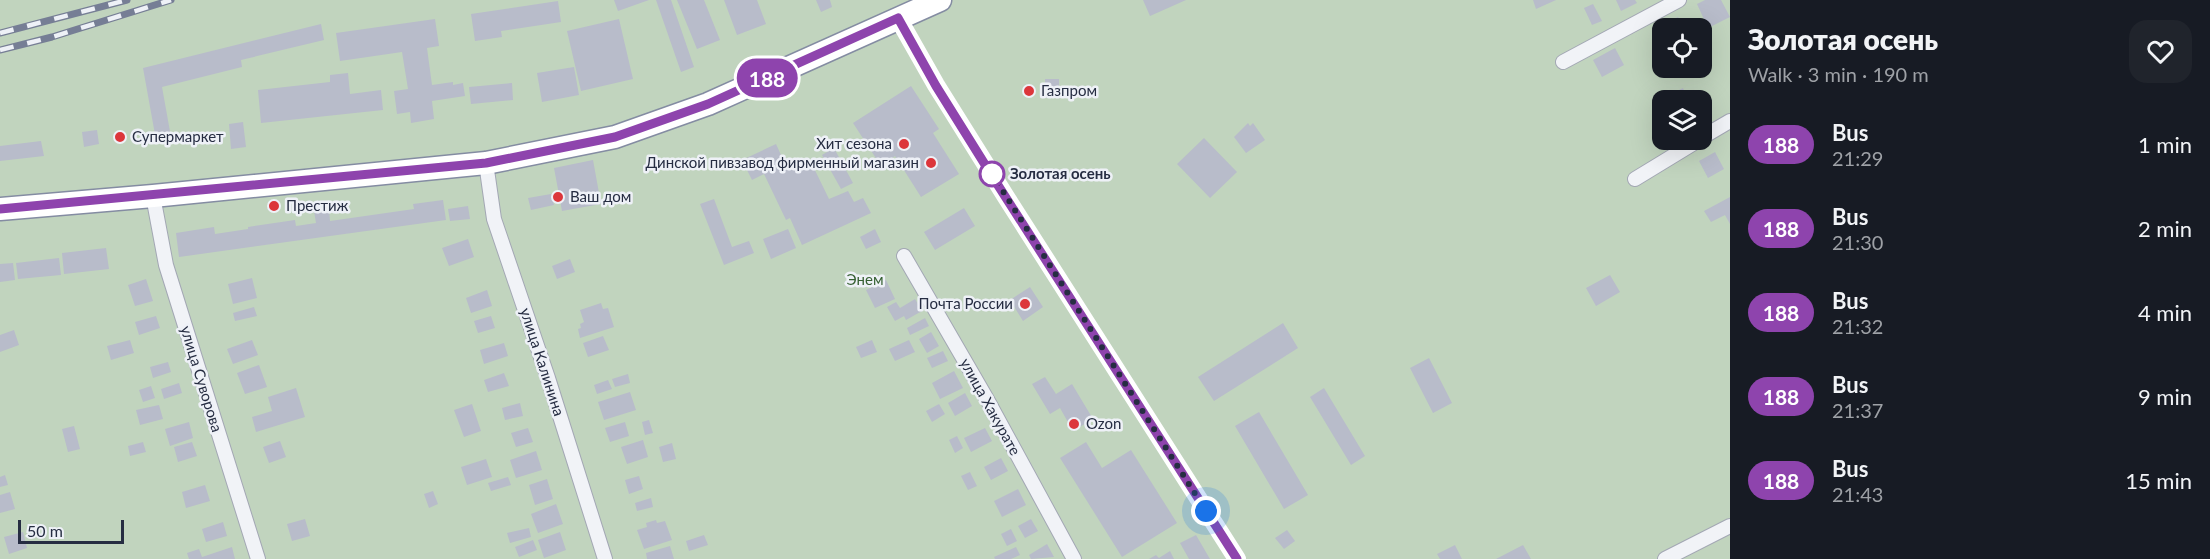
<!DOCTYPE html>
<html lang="en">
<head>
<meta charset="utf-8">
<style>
	:root { --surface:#171b24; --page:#20242c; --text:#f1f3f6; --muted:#9ea1a6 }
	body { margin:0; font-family:Lato,sans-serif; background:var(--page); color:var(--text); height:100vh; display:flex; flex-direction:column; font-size:22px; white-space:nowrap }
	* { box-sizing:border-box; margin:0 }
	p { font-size:20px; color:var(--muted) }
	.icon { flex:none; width:33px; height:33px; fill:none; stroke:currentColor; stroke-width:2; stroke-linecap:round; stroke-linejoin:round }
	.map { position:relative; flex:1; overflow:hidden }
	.drawer { display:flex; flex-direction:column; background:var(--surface); width:480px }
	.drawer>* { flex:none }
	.badge { padding:0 12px; border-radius:20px; font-size:21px; line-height:39px }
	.controls { position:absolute; left:1652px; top:18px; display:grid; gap:12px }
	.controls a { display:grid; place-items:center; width:60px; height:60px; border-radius:12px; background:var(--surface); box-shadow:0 6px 24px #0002; font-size:30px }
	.scale { position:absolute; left:18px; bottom:15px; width:106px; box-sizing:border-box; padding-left:6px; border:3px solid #262d42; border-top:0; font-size:16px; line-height:21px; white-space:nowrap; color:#262d42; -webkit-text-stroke:4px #eef1f7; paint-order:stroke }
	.you { position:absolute; width:30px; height:30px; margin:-15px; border:4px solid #fff; border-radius:50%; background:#1a73e8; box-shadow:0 0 0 9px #1a73e833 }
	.map>.badge { position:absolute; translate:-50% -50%; box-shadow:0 0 0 3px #fff }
	.round { display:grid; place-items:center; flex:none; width:63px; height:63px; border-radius:18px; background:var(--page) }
	.summary { display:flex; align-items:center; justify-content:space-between; height:102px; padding:0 18px }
	h1 { font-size:28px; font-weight:800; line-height:45px }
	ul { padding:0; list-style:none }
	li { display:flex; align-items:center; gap:18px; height:84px; padding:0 18px }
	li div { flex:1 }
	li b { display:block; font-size:22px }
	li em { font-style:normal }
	li .badge { min-width:66px; font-weight:700; text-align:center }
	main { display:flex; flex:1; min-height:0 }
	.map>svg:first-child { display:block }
	.green { fill:#c1d4be; fill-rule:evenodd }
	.building { fill:#b8bcca }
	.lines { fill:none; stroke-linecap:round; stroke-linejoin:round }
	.minor-casing { stroke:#a3a7b4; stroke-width:16 }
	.trunk-casing { stroke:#848ca2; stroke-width:25 }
	.minor { stroke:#f1f3f7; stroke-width:14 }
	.secondary { stroke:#fff; stroke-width:18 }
	.trunk { stroke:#fff; stroke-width:22 }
	.rail-casing { stroke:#767e95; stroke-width:7 }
	.rail { stroke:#eef1f7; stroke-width:4.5; stroke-dasharray:14; stroke-linecap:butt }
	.line-casing { stroke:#fff; stroke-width:14 }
	.line { stroke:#8e44ad; stroke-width:9 }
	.walk { stroke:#262d42; stroke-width:6; stroke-dasharray:0 10.8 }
	.poi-dot { fill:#dc363b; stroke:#eef1f7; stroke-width:2 }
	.stop-dot { fill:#fff; stroke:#8e44ad; stroke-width:3 }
	.labels { text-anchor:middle; stroke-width:5; stroke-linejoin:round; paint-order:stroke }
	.poi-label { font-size:15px; fill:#262d42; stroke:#eef1f7; text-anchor:start }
	.stop-label { font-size:15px; font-weight:bold; fill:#262d42; stroke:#eef1f7; text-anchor:start }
	.park-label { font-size:15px; fill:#355f31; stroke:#eef1f7 }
	.street-label { font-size:15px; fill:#262d42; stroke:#eef1f7 }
</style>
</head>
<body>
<main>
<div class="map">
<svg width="1730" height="559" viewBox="0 0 1730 559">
	<rect width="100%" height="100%" fill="#dee1e9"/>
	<path class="green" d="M0 0H1730V559H0ZM1662 28H1701V68H1662ZM1662 100H1701V140H1662Z"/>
	<path class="building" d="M614 0H649L618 11Z
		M656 0H671L694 67 681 72Z
		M677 0H704L720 40 697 49Z
		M724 0H757L766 24 737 35Z
		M816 0H830L832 7 821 12Z
		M1143 0H1186L1150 16Z
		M1533 0H1556L1536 9Z
		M1616 0H1635L1637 3 1621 11Z
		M1705 0H1721L1730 17 1708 28 1697 4Z
		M558 1 561 22 501 31 502 37 475 41 471 14Z
		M1593 4 1602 21 1592 25 1584 8Z
		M1678 17 1684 28H1662V37L1657 28Z
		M435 19 439 46 427 48 432 85 453 82V85L463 83 465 96 432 101 434 119 411 123 410 112 397 114 394 91 408 89 402 52 340 61 336 33Z
		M619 19 633 79 581 91 567 31Z
		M321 24 324 40 241 60 242 67 162 87 171 137 156 140 143 68Z
		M1701 38 1709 53 1701 57Z
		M1615 48 1624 65 1602 77 1593 60Z
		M574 67 579 95 542 102 537 73Z
		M348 73 350 94 381 90 383 110 261 123 258 90 330 82V75Z
		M1045 79H1059V98H1045Z
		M512 83 513 100 471 104 469 87Z
		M911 86 939 129 933 133 959 174 921 197 895 156 881 166 853 123Z
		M1683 88 1688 100H1664L1663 98Z
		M243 122 246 147 231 149 229 124Z
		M1248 123 1250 126 1253 123 1265 140 1246 153 1234 137Z
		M97 130 99 144 84 147 82 132Z
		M1204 138 1237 172 1210 198 1177 164Z
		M41 141 44 156 0 161V146Z
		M776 144 787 168 809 158 829 199 848 191 854 202 863 198 871 213 802 245 790 218 786 220 764 174 752 180 742 160Z
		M834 148 853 183 841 189 822 155Z
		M1715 152 1724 169 1708 178 1699 161Z
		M593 160 601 204 562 211 554 168Z
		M551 194 554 205 531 210 528 198Z
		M1730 197V224L1725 215 1711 222 1704 211Z
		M714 199 732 247 749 241 754 253 724 265 700 204Z
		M443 200 446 220 179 257 176 233 214 227 215 234 248 229V227L295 220 296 226 316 223 314 211 329 209 330 221 414 209 413 204Z
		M468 206 470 219 450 221 448 209Z
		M964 208 975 226 935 250 924 232Z
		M788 229 796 248 771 259 763 239Z
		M875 229 881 242 866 249 860 237Z
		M468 239 474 257 449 266 442 248Z
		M106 248 109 269 64 274 62 253Z
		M59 258 61 275 18 279 16 263Z
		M570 259 575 272 557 279 552 266Z
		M13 263 15 280 0 282V264Z
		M1610 275 1620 292 1596 306 1586 288Z
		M252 278 257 298 233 304 228 284Z
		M146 279 153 301 135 306 128 285Z
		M886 280 895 299 875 308 866 290Z
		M1030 287 1043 307 1023 321 1010 300Z
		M487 290 492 306 471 313 466 298Z
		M915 299 922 311 906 320 904 316 895 321 887 307 896 302 900 308Z
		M601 303 603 309 608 308 614 327 580 338 578 329 581 328 580 324 584 322 580 310Z
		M254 307 257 316 235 321 233 313Z
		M156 316 160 328 139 335 135 322Z
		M491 316 495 328 478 333 474 321Z
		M925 318 929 326 910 335 907 328Z
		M1283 323 1298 348 1214 401 1198 377Z
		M14 330 19 345 0 352V335Z
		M931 332 939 346 927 353 919 339Z
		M603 336 609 350 588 357 583 343Z
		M130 340 134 353 111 360 107 346Z
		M252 340 258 355 233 364 227 349Z
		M872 340 877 352 861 358 856 347Z
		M909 340 915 352 895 361 889 349Z
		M504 343 508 356 484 364 480 350Z
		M943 351 948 361 932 368 927 358Z
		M1429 358 1452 403 1433 413 1410 368Z
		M168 362 171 372 153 378 150 367Z
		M259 365 267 387 245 394 237 373Z
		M954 371 963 388 940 399 932 383Z
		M504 373 509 386 488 392 484 380Z
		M628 374 630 383 615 387 612 379Z
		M1045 377 1056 394 1072 384 1093 419 1073 431 1060 408 1050 414 1032 384Z
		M608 380 612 389 597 394 594 385Z
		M179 383 182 393 164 399 161 389Z
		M151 386 155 398 143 402 139 390Z
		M296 388 305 417 256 432 252 417 272 411 268 397Z
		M1324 388 1365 456 1351 465 1310 397Z
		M630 392 636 410 604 420 598 402Z
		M965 393 972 406 955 416 948 403Z
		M520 403 523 416 505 420 502 408Z
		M472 404 481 431 464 437 454 410Z
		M939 404 945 414 932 422 926 411Z
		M159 405 163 419 140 425 136 410Z
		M1259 412 1308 495 1284 509 1235 426Z
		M649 420 653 433 645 435 642 422Z
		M189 422 193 438 170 446 165 429Z
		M625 422 629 436 610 442 605 428Z
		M74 426 80 449 68 452 62 429Z
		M528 428 533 442 516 447 511 433Z
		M985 428 992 441 971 452 964 438Z
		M957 436 963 448 955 453 949 440Z
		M643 440 648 457 627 464 621 447Z
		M280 441 286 457 269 463 263 447Z
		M143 442 146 452 130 456 128 446Z
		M192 442 197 456 178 462 174 447Z
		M1086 442 1102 468 1131 450 1177 523 1122 557 1060 458Z
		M672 443 676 459 663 462 659 447Z
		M536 451 542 470 516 478 510 460Z
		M1001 458 1008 471 991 480 984 467Z
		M486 459 492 477 467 485 461 467Z
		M970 472 977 486 968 490 961 476Z
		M5 475 8 485 0 487V477Z
		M639 476 643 489 629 494 625 480Z
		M508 477 511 485 491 491 488 483Z
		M547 479 553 499 535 505 529 485Z
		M205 485 210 501 186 508 182 492Z
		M1018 489 1026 505 1002 517 994 501Z
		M433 491 438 504 429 508 424 494Z
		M10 492 15 509 0 513V495Z
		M651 498 653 507 637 511 635 503Z
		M556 504 563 524 538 533 531 514Z
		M305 519 310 536 292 541 287 524Z
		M1031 519 1038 531 1025 538 1018 526Z
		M656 520 657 523 665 521 672 540 644 549 637 530 647 527 646 523Z
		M223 522 227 536 206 542 202 529Z
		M529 528 531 537 510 543 507 533Z
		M1011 529 1017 541 1007 546 1001 534Z
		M1287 530 1295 541 1284 549 1275 538Z
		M23 532 27 548 9 554 4 537Z
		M560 532 566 550 544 558 538 540Z
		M704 535 708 545 689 551 686 541Z
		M1196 535 1210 559H1189L1180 543Z
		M533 540 537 550 519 557 515 547Z
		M1047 544 1054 557 1031 559 1029 555Z
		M1455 545 1462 559H1440L1437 554Z
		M1523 545 1531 559H1496Z
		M670 546 674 559H647L646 553Z
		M232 547 235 559H189L187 553 199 549 202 557Z
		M1016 547 1020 555 1011 559H995L994 557Z
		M1170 551 1174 559H1149L1156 555 1159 558Z"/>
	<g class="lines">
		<defs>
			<path id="minor" d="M1563 62 1679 0
				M1701 138 1730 121
				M486 163 494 219 548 378 605 559
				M1635 179 1699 140
				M153 196 166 265 258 559
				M904 256 988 401 1074 559
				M1665 559 1730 526"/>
			<path id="trunk" d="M0 209 153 196 486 163 615 137 708 104 940 0"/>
		</defs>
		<use href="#minor" class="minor-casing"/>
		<use href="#trunk" class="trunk-casing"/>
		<use href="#minor" class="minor"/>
		<path class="secondary" d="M898 18 936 85 1006 197 1237 559"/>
		<use href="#trunk" class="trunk"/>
		<defs>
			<path id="rail" d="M0 33 127 0
				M0 50 52 37 171 0"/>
		</defs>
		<use href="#rail" class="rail-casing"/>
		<use href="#rail" class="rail"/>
	</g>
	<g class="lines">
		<defs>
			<path id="line" d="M0 209 486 163 615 137 708 104 898 18 936 86 994 179 1237 559"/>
		</defs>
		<use href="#line" class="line-casing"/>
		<use href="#line" class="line"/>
		<path class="walk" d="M992 174 1206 511"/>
	</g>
	<g class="poi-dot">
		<circle cx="1029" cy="91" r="6"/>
		<circle cx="120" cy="137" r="6"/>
		<circle cx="904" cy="144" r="6"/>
		<circle cx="931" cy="163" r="6"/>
		<circle cx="558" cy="197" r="6"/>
		<circle cx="274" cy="206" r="6"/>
		<circle cx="1025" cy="304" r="6"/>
		<circle cx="1074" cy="424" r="6"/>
	</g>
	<circle class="stop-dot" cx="992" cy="174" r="12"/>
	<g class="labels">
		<g class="poi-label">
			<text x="1041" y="96">Газпром</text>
			<text x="132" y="142">Супермаркет</text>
			<text x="892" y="149" text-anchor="end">Хит сезона</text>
			<text x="919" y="168" text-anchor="end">Динской пивзавод фирменный магазин</text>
			<text x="570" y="202">Ваш дом</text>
			<text x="286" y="211">Престиж</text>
			<text x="1013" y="309" text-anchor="end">Почта России</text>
			<text x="1086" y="429">Ozon</text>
		</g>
		<g class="stop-label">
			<text x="1010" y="179">Золотая осень</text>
		</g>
		<g class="park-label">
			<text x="865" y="285">Энем</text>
		</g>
		<g class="street-label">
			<text transform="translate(542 362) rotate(72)" y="5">улица Калинина</text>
			<text transform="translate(201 379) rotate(73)" y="5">улица Суворова</text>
			<text transform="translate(990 407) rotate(61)" y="5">улица Хакурате</text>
		</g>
	</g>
</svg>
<div class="controls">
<a><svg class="icon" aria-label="locate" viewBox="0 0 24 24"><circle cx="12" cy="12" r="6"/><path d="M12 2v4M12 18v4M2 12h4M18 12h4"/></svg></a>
<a><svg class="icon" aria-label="layers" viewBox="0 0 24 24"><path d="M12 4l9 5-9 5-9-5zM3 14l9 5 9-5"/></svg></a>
</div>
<div class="scale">50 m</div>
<div class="you" style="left:1206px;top:511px"></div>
<b class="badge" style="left:767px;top:78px;background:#8e44ad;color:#fff">188</b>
</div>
<section class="drawer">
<div class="summary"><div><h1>Золотая осень</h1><p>Walk · 3 min · 190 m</p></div><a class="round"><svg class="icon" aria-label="heart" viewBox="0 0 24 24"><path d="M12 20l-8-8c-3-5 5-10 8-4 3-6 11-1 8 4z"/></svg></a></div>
<ul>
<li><span class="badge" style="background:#8e44ad;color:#fff">188</span><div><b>Bus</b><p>21:29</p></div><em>1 min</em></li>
<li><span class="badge" style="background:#8e44ad;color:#fff">188</span><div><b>Bus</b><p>21:30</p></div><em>2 min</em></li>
<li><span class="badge" style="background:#8e44ad;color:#fff">188</span><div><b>Bus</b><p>21:32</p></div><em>4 min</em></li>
<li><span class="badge" style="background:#8e44ad;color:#fff">188</span><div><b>Bus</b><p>21:37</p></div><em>9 min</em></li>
<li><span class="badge" style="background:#8e44ad;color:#fff">188</span><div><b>Bus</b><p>21:43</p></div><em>15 min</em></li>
</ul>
</section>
</main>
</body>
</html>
